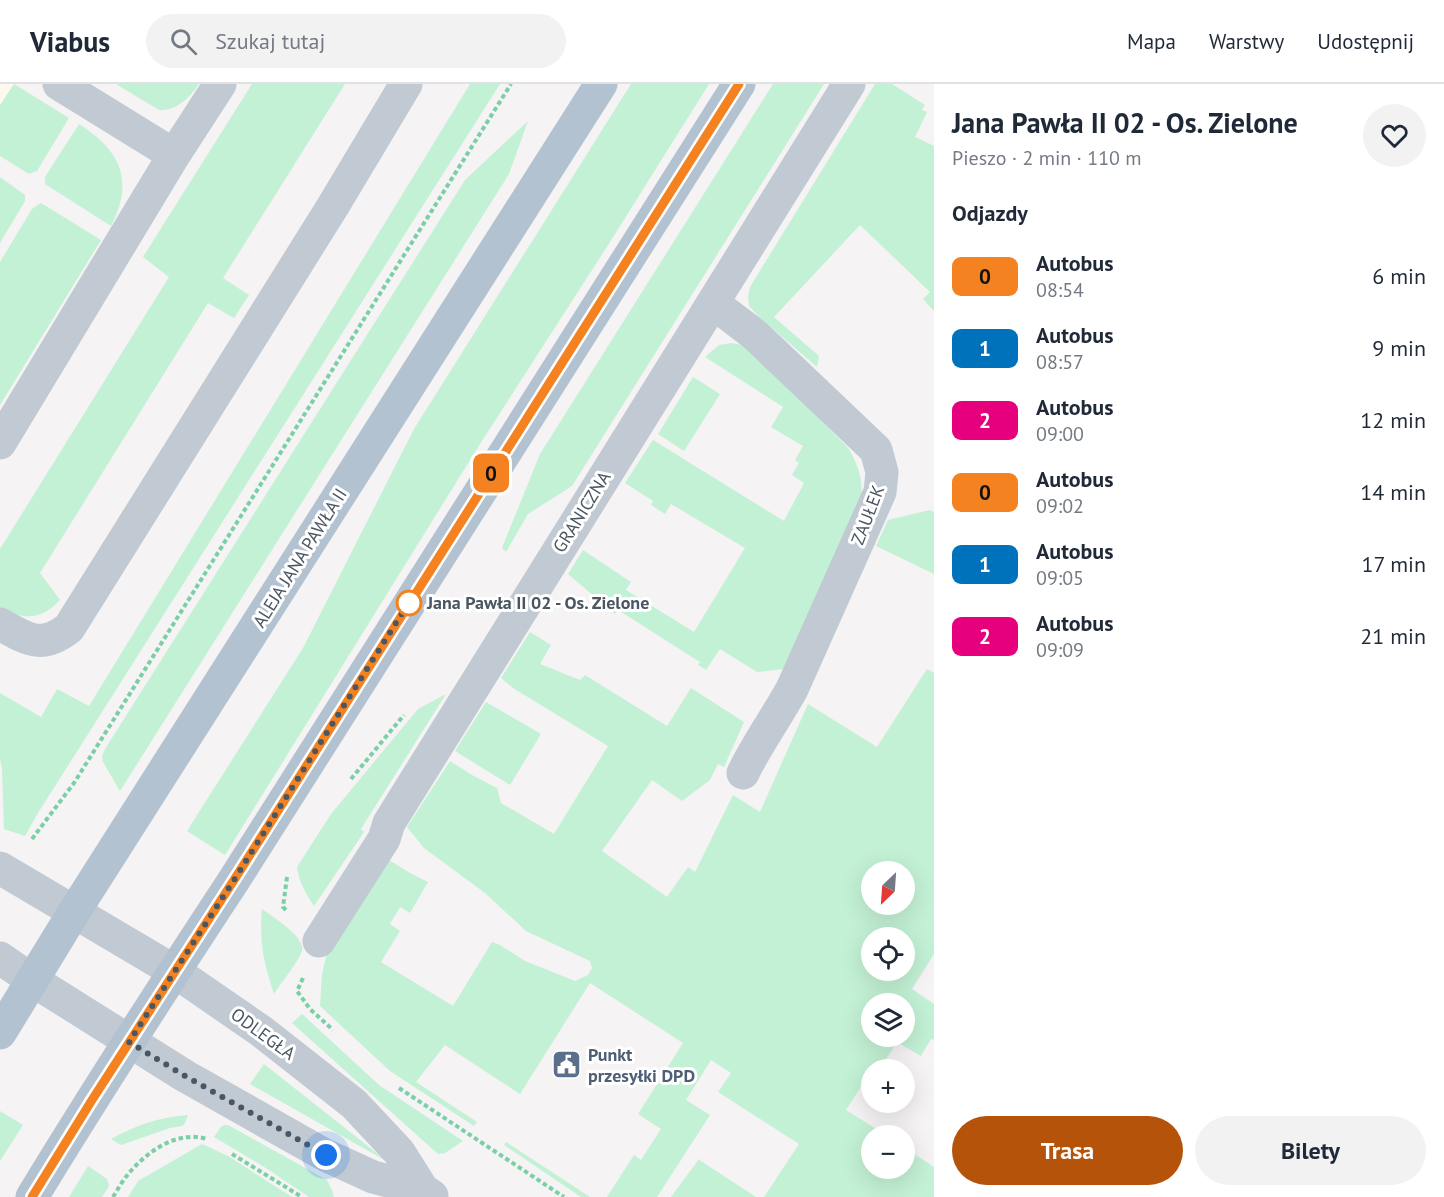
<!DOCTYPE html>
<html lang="pl">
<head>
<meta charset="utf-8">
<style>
	:root { --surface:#fff; --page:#f2f2f3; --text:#1f2937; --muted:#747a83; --line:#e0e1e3; --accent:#b45309 }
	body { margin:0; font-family:"PT Sans",sans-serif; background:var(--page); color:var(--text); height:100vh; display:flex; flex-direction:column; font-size:22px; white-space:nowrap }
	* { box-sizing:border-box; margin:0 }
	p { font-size:20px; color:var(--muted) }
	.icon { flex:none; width:33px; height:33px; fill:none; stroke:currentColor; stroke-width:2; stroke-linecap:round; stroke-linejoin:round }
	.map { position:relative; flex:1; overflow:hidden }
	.panel { display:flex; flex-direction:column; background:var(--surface); width:510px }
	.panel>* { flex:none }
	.badge { padding:0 12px; border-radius:9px; font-size:21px; line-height:39px }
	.needle { width:39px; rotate:205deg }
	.fabs { position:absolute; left:861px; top:777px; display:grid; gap:12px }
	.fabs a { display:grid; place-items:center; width:54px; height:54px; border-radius:50%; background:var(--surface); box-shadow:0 6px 24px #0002; font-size:30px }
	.you { position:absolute; width:30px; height:30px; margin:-15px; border:4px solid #fff; border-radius:50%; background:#1a73e8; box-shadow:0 0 0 9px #1a73e833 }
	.map>.badge { position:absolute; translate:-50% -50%; box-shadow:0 0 0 3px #fff }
	h2 { padding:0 18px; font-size:22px; line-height:54px }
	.round { display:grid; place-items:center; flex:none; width:63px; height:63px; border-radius:32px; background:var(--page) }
	.summary { display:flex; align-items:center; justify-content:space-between; height:102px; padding:0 18px }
	h1 { font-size:28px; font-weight:700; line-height:45px }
	.action { display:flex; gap:12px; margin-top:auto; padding:12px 18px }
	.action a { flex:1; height:69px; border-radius:36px; background:var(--accent); color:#fff; font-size:24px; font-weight:700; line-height:69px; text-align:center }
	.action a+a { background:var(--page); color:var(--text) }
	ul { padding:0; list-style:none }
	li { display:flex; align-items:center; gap:18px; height:72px; padding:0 18px }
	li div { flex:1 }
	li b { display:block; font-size:22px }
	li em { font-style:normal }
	li .badge { min-width:66px; font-weight:700; text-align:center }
	header { display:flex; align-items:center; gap:36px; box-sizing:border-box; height:84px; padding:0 30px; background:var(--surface); border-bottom:2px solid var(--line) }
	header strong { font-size:28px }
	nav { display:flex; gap:33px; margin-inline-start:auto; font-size:21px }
	.search { width:420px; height:54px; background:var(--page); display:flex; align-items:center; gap:15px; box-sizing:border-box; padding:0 21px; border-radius:33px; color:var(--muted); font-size:22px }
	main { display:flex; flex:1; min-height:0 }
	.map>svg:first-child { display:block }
	.commercial { fill:#fdf9ef }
	.green { fill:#c3f1d5; fill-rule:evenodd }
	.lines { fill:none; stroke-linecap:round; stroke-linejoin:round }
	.path { stroke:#7ad0a6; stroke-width:4; stroke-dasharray:4.5 3; stroke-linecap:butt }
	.minor { stroke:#c1cad2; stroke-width:33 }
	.major { stroke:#b3c2d1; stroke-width:33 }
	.line-casing { stroke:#fff; stroke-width:14 }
	.line { stroke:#f58220; stroke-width:9 }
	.walk { stroke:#4a5661; stroke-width:6; stroke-dasharray:0 10.8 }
	.stop-dot { fill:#fff; stroke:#f58220; stroke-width:3 }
	.labels { text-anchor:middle; stroke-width:6; stroke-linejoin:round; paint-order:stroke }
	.street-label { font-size:18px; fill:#4a5661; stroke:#fff }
	.stop-label { font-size:18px; font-weight:bold; fill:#4a5661; stroke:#fff; text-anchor:start }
	.service-label { font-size:18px; font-weight:bold; fill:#4e5e75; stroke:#fff; text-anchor:start }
</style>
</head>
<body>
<header>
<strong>Viabus</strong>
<div class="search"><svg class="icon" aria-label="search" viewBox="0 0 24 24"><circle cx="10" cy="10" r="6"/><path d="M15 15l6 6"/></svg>Szukaj tutaj</div>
<nav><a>Mapa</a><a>Warstwy</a><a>Udostępnij</a></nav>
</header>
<main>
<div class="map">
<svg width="934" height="1113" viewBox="0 0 934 1113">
	<rect width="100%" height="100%" fill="#f5f3f3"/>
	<path class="commercial" d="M0 0H14L0 21Z"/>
	<path class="green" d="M14 0 69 34 37 87 29 90 0 72V21Z
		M116 0H199C189 14 177 27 159 26Z
		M252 0H345L223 194 249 211 234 234 208 219 40 489 60 516C40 537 25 535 0 525V465L169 193 143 173Z
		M470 0H500L38 729 25 752 4 745 2 685 0 675V609L41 633 57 605 89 622Z
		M631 0H709L610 158 480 360 225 771 187 747 303 564 414 345Z
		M773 0H824L572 402 528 430 506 468 502 464 540 370Z
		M875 0H892L925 21 922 26 927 28 915 53 934 62V227L923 215 930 208 860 141 774 233 819 272 817 283 759 233 749 222 748 213 750 203Z
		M528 37 509 90 120 707 103 678 102 672 105 665 465 96Z
		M79 40C120 66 135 96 111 142L45 100V93Z
		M0 93 25 111V117L0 159Z
		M41 119 101 156 0 321V178L32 125Z
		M731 259 743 261 751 265 849 365C859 383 862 394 862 414L783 585 757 588 720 565 706 586 698 581 700 578 618 526 615 530 568 490 583 466 631 498 626 506 694 548 745 464 671 420 665 430 651 421 653 417 625 399 653 356 784 437 804 399 792 391 799 379 795 376 803 362 771 343 783 323 705 273 719 261Z
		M693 293 720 310 684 367 658 350Z
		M930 426 934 428V490L876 462 888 436Z
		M530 548 551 561 540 580 580 596 585 591 667 642 691 604 744 638 724 683 718 680 710 696 682 717 652 696 602 767 667 813 688 783 695 788 733 711 760 728 808 620 877 663 927 585 934 589V870L912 905 934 920V956L931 955 921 972 897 958 880 985 872 986 871 998 866 995 846 1026 886 1051 872 1052V1084H904L905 1064 934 1083V1113H764L799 1060 718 1008 731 989 711 976 686 1016 710 1031 657 1113H607L634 1071 641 1076 661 1045 638 1030 683 959 590 899 520 1010 445 961 416 998 477 1038 474 1042 390 987 320 922 322 890 327 869 386 774 410 789 428 798 410 829 400 823 390 840 400 847 381 878 453 922 492 858 500 861 525 877 575 897 588 891 592 884 590 877 526 847 485 809 424 764 407 743 450 677 472 691 497 704 501 719 554 750 608 662 513 604 501 594ZM872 788H904V820H872ZM872 854H904V886H872ZM872 920H904V952H872Z
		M446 610 361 745 364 748 314 822C306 810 299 798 297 783L331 730 418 625Z
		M486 618 541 650 510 701 455 667Z
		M262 825C273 833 306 853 302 867 300 875 279 902 274 910 264 879 259 859 262 825Z
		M302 930 379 1001 463 1057 445 1069 438 1070 292 939Z
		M264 980 388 1078 250 1000Z
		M0 1027 23 1041 0 1077Z
		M188 1031 185 1039 182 1042 170 1044 121 1061 111 1055C136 1041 160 1033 188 1031Z
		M224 1041H228L327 1096 332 1106 334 1113H309L266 1084 214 1053 220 1044Z
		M506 1058 590 1113H581L504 1061Z
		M202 1060 228 1072 292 1113H128L138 1097Z
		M699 1075 701 1077 756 1113H671Z
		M88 1082 107 1095 109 1102 102 1113H69Z"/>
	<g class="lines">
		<path class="path" d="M351 695 404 631
			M32 755 74 699 511 0
			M287 793 283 823 288 828
			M303 894 297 907 310 925 333 946
			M399 1004 564 1113
			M232 1070 302 1113
			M113 1113C118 1105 123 1096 129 1089 148 1067 177 1046 207 1055"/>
		<path class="minor" d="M59 0 174 71 220 0
			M713 219 755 251 876 366 882 388 880 408 792 605C776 634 757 660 743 689
			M0 359 174 71
			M0 540C27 555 41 566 69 544L333 122 406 0
			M0 784 174 887 261 947 354 1020 399 1068 423 1106
			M319 857 384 755 389 739 849 0
			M0 874 32 896 185 992 325 1071 373 1093 423 1106 432 1112"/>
		<path class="major" d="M0 949 74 828 601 0
			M32 1113C97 1006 165 901 234 796L739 0"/>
	</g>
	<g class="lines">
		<defs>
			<path id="line" d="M32 1113 92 1016 234 796 739 0"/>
		</defs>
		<use href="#line" class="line-casing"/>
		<use href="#line" class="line"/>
		<path class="walk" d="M326 1071 185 992 129 958 234 796 413 512 409 519"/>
	</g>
	<defs>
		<symbol id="civic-square" viewBox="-11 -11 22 22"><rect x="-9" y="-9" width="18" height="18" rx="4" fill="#5c6f8a" stroke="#fff"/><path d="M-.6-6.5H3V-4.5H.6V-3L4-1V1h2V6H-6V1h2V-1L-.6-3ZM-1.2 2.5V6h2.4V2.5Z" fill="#fff"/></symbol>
	</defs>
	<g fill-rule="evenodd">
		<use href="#civic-square" x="550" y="964" width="33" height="33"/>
	</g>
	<circle class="stop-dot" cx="409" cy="519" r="12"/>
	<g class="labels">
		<g class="street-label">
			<text transform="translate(582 428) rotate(-58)" y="6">GRANICZNA</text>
			<text transform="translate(868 431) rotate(-69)" y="6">ZAUŁEK</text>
			<text transform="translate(300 474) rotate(-58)" y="6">ALEJA JANA PAWŁA II</text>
			<text transform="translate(263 950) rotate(36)" y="6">ODLEGŁA</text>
		</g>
		<g class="stop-label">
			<text x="427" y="525">Jana Pawła II 02 - Os. Zielone</text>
		</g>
		<g class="service-label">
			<text x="588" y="977">Punkt<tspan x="588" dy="21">przesyłki DPD</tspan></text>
		</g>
	</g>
</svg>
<div class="fabs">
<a><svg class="needle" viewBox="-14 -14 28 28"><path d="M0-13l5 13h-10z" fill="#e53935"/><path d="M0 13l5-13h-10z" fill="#747a83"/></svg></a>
<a><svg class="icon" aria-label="locate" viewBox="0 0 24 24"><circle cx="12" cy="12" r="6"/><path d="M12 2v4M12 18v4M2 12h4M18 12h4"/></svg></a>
<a><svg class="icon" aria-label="layers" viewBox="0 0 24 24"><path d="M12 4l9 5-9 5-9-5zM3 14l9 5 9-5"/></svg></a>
<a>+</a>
<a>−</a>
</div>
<div class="you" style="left:326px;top:1071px"></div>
<b class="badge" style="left:491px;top:389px;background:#f58220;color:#111">0</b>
</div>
<section class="panel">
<div class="summary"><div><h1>Jana Pawła II 02 - Os. Zielone</h1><p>Pieszo · 2 min · 110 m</p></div><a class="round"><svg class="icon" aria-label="heart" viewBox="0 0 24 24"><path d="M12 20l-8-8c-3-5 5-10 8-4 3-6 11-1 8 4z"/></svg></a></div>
<h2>Odjazdy</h2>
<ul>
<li><span class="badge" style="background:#f58220;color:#111">0</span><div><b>Autobus</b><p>08:54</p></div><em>6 min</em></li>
<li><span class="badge" style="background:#0072bc;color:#fff">1</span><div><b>Autobus</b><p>08:57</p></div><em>9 min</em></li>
<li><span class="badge" style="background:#e6007e;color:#fff">2</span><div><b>Autobus</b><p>09:00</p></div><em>12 min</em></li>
<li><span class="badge" style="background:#f58220;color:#111">0</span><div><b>Autobus</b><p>09:02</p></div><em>14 min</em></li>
<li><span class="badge" style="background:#0072bc;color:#fff">1</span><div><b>Autobus</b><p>09:05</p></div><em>17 min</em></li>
<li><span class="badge" style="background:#e6007e;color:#fff">2</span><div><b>Autobus</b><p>09:09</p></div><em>21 min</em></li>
</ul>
<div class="action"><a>Trasa</a><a>Bilety</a></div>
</section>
</main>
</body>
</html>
